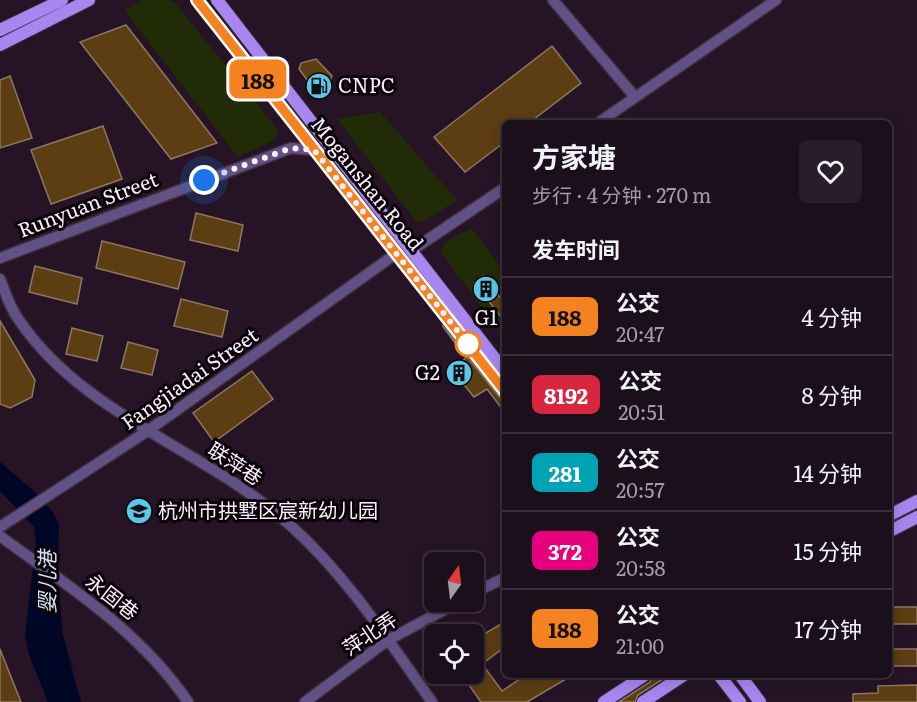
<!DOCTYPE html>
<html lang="zh">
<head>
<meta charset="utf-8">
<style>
	:root { --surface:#1c0f1c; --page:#291d29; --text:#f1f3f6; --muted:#a09ca3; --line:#3a2f3b }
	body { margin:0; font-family:Literata,"Noto Sans SC",serif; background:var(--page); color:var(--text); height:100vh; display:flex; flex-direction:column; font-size:22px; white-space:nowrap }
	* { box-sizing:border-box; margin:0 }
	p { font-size:20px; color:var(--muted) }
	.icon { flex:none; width:33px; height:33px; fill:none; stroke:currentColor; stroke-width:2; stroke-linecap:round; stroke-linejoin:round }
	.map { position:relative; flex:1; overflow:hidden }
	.sheet { position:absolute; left:502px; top:120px; width:390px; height:558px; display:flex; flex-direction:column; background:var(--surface); border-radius:9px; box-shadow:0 3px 15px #0003,0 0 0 2px var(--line) }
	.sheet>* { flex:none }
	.badge { padding:0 12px; border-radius:9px; font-size:21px; line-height:39px }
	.needle { width:39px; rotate:14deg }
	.controls { position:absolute; left:424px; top:552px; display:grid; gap:12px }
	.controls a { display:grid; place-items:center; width:60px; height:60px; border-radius:9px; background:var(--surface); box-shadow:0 3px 15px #0003,0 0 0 2px var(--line); font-size:30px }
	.you { position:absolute; width:30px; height:30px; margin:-15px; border:4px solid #fff; border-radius:50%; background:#1a73e8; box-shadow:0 0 0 9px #1a73e833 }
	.map>.badge { position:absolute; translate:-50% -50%; box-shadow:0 0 0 3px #fff }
	h2 { padding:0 30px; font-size:22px; line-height:54px }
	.round { display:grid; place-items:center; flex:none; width:63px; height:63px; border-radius:9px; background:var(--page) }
	.head { display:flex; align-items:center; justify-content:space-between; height:102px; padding:0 30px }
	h1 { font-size:28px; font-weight:700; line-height:45px }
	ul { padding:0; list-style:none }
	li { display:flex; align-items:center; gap:18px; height:78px; padding:0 30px; border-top:2px solid var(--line) }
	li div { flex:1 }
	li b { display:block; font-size:22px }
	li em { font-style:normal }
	li .badge { min-width:66px; font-weight:700; text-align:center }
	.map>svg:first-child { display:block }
	.green { fill:#212b05 }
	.water { fill:#000626 }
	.building { fill:#5d3d12; stroke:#8c7861; stroke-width:1.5 }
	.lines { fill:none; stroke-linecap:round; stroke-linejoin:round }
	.minor-casing { stroke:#402e40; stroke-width:13 }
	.major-casing { stroke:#402e40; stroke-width:14 }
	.minor { stroke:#615184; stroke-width:10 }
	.major { stroke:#a886ef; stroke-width:12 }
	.line-casing { stroke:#fff; stroke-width:14 }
	.line { stroke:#f58220; stroke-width:9 }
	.walk { stroke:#fceffb; stroke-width:6; stroke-dasharray:0 10.8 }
	.stop-dot { fill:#fff; stroke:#f58220; stroke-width:3 }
	.labels { text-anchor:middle; stroke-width:6; stroke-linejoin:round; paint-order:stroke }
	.poi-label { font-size:20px; fill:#fceffb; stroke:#0a040a; text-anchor:start }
	.street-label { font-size:20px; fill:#fceffb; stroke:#0a040a }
	.water-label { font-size:21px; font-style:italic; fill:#d5e3f6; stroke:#0a040a }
</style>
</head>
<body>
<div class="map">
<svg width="917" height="702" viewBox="0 0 917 702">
	<rect width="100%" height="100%" fill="#261426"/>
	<path class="green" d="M142 0H169L175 3 275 126 278 135 274 140 238 157 124 10Z
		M380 112 457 200 424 221H416L337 119Z
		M471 228 505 272V339L440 251 447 241Z"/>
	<path class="water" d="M0 462 34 491 52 511 59 524 58 568 62 631 81 702H48L29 655 25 635 36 544 34 527 0 491Z"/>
	<path class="building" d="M126 25 217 143 171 159 80 42Z
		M552 46 581 83 529 123H506V141L465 172 434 137Z
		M316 59 332 76 321 98 299 69 301 63Z
		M10 76 32 138 0 148V80Z
		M103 126 122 179 51 204 31 150Z
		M196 213 243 225 238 251 190 240Z
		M102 241 185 262 178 289 96 268Z
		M35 266 82 278 77 304 29 292Z
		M483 276 506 305V323L474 283Z
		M181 299 228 311 222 337 174 326Z
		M0 321 35 380 32 397 10 408 0 404Z
		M442 325 500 398 506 401V414L487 389 474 397 451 369 466 358Z
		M72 328 103 336 97 361 66 354Z
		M128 342 158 350 152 375 121 368Z
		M252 371 273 399 214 442 193 413Z
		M890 607H917V624H890Z
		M506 621V646L482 664 502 691 526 675H573L527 702H481L461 674H474V640Z
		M0 649 21 702H0Z
		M890 649H917V666H890Z
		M653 675H669L638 695 635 702H619L650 682Z
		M917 685V702H853V694L878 693V686Z"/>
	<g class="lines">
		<defs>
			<path id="minor" d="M553 0 635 97
				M598 123 776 0
				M411 251 506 187
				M0 258 291 148 313 150
				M0 279C5 291 9 306 17 317 81 415 205 449 290 525 347 576 388 640 432 702
				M0 527 149 430 397 253
				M0 536C68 586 140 631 188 702
				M474 593 506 577
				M305 702 388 640 459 602"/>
			<path id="major" d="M197 0 506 393
				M217 0 506 373
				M0 30 62 0
				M0 45 89 0
				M890 515 917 501
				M890 531 917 517
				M719 675 740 702
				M740 675 760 702
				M604 702 645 675
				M643 702 684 675"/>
		</defs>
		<use href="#minor" class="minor-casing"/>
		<use href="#major" class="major-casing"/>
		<use href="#minor" class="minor"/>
		<use href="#major" class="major"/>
	</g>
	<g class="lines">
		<defs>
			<path id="line" d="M197 0 506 393"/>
		</defs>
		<use href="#line" class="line-casing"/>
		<use href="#line" class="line"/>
		<path class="walk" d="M204 180 291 148 314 150 468 344"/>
	</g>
	<defs>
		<symbol id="fuel-disc" viewBox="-11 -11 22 22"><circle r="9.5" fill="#5cc7e8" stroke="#0a040a"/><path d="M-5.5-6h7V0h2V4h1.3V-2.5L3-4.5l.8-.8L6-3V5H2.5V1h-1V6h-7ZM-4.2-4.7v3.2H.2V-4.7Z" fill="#111"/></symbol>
		<symbol id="building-disc" viewBox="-11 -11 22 22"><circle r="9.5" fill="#5cc7e8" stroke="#0a040a"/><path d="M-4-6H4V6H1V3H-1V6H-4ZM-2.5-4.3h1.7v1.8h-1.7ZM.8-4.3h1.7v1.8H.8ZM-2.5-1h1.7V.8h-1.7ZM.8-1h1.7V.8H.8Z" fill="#111"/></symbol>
		<symbol id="school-disc" viewBox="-11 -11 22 22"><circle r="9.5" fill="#5cc7e8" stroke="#0a040a"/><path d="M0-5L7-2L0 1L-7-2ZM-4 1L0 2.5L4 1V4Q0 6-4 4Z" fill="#111"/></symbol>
	</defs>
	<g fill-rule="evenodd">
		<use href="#fuel-disc" x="304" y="71" width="30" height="30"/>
		<use href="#building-disc" x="471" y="274" width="30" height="30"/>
		<use href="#building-disc" x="444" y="358" width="30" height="30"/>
		<use href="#school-disc" x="124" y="496" width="30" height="30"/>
	</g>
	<circle class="stop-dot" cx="468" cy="344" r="12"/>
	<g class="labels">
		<g class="poi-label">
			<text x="338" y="93">CNPC</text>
			<text x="486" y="325" text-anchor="middle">G1</text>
			<text x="440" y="380" text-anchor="end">G2</text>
			<text x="158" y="518">杭州市拱墅区宸新幼儿园</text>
		</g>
		<g class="street-label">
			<text transform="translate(367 184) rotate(51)" y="7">Moganshan Road</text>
			<text transform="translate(88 205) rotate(-21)" y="7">Runyuan Street</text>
			<text transform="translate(190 379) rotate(-35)" y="7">Fangjiadai Street</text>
			<text transform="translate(235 464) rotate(33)" y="7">联萍巷</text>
			<text transform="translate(112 597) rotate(38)" y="7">永固巷</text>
			<text transform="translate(370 634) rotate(-34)" y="7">萍北弄</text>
		</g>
		<g class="water-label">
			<text transform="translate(48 582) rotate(-90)" y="7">婴儿港</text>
		</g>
	</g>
</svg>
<div class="controls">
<a><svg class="needle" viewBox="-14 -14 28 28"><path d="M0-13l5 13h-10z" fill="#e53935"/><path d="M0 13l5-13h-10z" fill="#a09ca3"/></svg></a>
<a><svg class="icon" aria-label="locate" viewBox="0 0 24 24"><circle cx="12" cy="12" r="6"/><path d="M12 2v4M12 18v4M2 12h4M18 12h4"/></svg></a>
</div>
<div class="you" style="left:204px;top:180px"></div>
<b class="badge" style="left:258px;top:79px;background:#f58220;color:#111">188</b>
<section class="sheet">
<div class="head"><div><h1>方家塘</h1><p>步行 · 4 分钟 · 270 m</p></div><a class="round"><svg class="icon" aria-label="heart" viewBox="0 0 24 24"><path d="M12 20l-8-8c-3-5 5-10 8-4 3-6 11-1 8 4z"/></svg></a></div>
<h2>发车时间</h2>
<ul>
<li><span class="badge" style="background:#f58220;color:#111">188</span><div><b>公交</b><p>20:47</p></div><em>4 分钟</em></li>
<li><span class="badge" style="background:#d7263d;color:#fff">8192</span><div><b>公交</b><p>20:51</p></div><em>8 分钟</em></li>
<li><span class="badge" style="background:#00a3b4;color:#fff">281</span><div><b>公交</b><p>20:57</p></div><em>14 分钟</em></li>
<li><span class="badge" style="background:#e6007e;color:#fff">372</span><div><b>公交</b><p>20:58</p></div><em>15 分钟</em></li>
<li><span class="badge" style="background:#f58220;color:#111">188</span><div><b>公交</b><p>21:00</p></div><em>17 分钟</em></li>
</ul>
</section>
</div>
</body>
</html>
